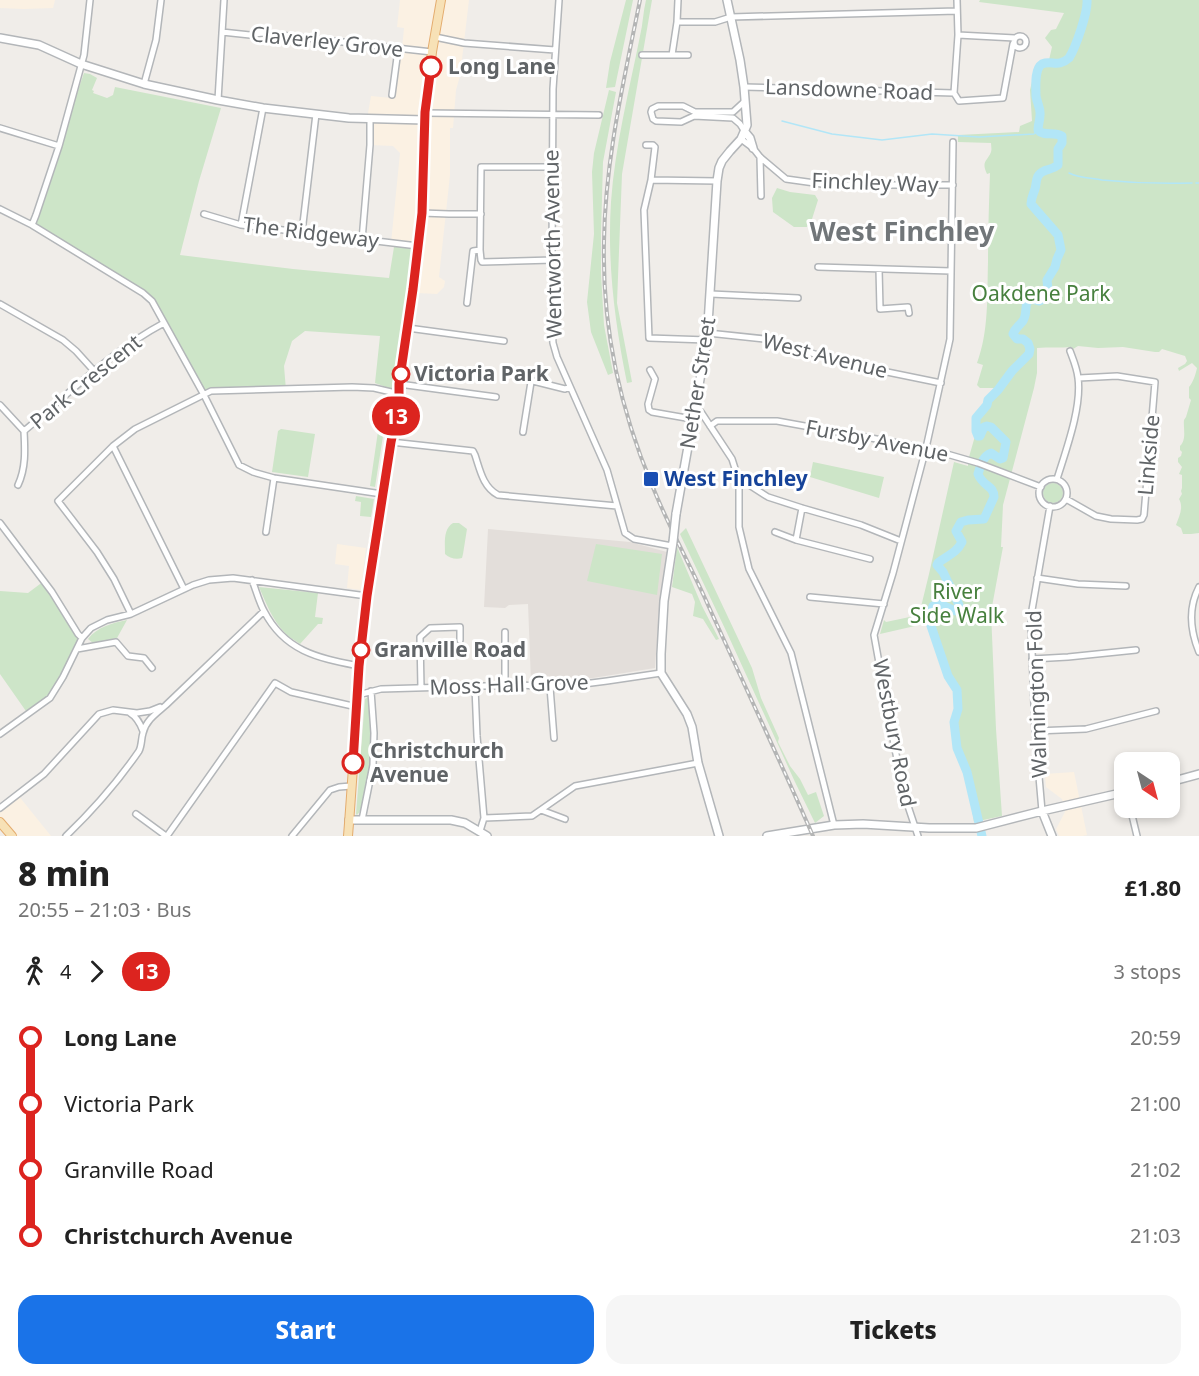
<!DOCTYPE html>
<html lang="en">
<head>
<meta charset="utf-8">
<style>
	:root { --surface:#fff; --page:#f6f6f6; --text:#222; --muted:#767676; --accent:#1a73e8 }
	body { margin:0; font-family:"Noto Sans",sans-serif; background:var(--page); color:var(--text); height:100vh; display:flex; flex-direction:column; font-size:22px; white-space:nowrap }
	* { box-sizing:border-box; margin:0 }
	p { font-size:20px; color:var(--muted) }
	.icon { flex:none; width:33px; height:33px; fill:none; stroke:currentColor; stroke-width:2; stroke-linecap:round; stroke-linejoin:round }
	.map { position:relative; height:836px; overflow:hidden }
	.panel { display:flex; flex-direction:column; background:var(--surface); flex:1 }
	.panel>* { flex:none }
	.badge { padding:0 12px; border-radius:20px; font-size:21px; line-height:39px }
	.needle { width:39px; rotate:144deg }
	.fabs { position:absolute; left:1114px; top:752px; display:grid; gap:12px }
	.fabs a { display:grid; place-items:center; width:66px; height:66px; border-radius:12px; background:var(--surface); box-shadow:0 3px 9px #0003; font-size:30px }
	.map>.badge { position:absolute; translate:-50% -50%; box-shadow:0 0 0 3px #fff }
	.legs { display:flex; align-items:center; gap:9px; height:66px; padding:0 18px; font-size:20px }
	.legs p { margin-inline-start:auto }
	.overview { display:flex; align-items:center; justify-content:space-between; height:102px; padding:0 18px }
	h1 { font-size:33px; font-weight:800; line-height:45px }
	.cta { display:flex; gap:12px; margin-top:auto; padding:12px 18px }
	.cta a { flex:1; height:69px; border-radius:18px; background:var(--accent); color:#fff; font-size:24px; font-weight:800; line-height:69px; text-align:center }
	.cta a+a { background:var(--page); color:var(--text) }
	ul { padding:0 18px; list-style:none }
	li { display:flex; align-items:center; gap:21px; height:66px; font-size:22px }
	li i { display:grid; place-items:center; width:9px; height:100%; margin:0 8px; background:currentColor }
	li i::after { content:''; width:15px; height:15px; margin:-8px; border:4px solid; border-radius:50%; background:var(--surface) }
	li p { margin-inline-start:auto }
	li:first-child i { background:linear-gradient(#0000 50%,currentColor 0) }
	li:last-child i { background:linear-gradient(currentColor 50%,#0000 0) }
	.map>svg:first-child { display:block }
	.commercial { fill:#fbf1e3 }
	.education { fill:#e3deda }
	.green { fill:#cde5c8 }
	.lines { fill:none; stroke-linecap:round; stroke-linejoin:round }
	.stream { stroke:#b2e6f7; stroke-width:1.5 }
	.river { stroke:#b2e6f7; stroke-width:9 }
	.street-casing { stroke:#b3b6b9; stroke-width:8 }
	.secondary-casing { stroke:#b3b6b9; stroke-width:10 }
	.primary-casing { stroke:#e4ac6e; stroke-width:10 }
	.street { stroke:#fff; stroke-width:5 }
	.secondary { stroke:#fff; stroke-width:7 }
	.primary { stroke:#f7e1b6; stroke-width:8 }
	.rail-casing { stroke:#b4b5b5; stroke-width:4 }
	.rail { stroke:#fff; stroke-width:1.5; stroke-dasharray:4.5; stroke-linecap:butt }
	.secondary-bridge-casing { stroke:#b3b6b9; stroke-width:10; stroke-linecap:butt }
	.secondary-bridge { stroke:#fff; stroke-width:7 }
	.line-1-casing { stroke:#fff; stroke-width:14 }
	.line-1 { stroke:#dc241f; stroke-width:9 }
	.stop-1-dot { fill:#fff; stroke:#dc241f; stroke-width:3 }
	.transit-dot { fill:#1a4fb4; stroke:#fff; stroke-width:2 }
	.labels { text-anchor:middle; stroke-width:6; stroke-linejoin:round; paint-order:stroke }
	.street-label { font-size:21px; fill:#606467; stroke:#fff }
	.stop-label { font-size:21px; font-weight:bold; fill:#606467; stroke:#fff; text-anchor:start }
	.park-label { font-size:21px; fill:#47803e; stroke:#fff }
	.transit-label { font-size:21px; font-weight:bold; fill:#164399; stroke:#fff; text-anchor:start }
	.district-label { font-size:27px; font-weight:bold; fill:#717679; stroke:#fff }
</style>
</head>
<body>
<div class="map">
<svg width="1199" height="836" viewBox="0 0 1199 836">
	<rect width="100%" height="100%" fill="#f0ede9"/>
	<path class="commercial" d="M0 0H55L53 8 24 9 0 8Z
		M400 0H469L460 76 456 90 453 128H450V175L439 277 445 281 444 287 437 294 417 293 423 246 391 243 400 153 393 146 370 145V120L367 119 371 96 391 98 398 50 402 49 404 28 397 27Z
		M337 544 366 548 361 590 347 588 349 566 335 564Z
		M1074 772 1087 835 1083 836H1059L1056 829 1065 812 1062 799 1046 787 1045 774Z
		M18 795 51 836H11L0 822V808Z"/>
	<path class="education" d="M488 529 630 542 667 552 658 626 655 668 574 681 531 682 528 604 509 605 505 608 484 607Z"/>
	<path class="green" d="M626 0H633L615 87 606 88 610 62Z
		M646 0H652L622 174 617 303 632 382 627 383C615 324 607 263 611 202 615 146 629 91 640 36 643 24 643 12 646 0Z
		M980 0H1199V533L1191 534H1183L1181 528 1176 525C1179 516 1184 508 1179 499L1182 494 1181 491 1182 488V475L1179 474 1182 467 1178 462V458L1181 456 1182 452 1180 450V446C1187 439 1183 428 1184 420L1186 417 1191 400 1189 398V387C1193 383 1196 373 1197 368L1192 363 1179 371 1178 368 1185 364 1187 361 1185 356 1162 349 1159 352H1155L1123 347 1098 348 1078 346 1073 349 1072 347C1060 348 1049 347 1037 348V373L1034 388 1003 505 1001 547H1003L991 612 996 729 1002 816 974 822 967 778 955 749 951 721 955 713 954 690 945 674 941 660 928 623 880 634 884 620 886 622 919 615 929 574 954 462 968 466V462L976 460 969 457 975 436 973 433 974 428 973 419 979 414 984 405H985L987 399 995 391 994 388H980L977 385 983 365 977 363C989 331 987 296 988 262 988 232 989 203 990 173L987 174C981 161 987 162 991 152 992 149 991 146 991 143L958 142V135L1019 132 1020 126 1032 121 1030 90 1036 65 1049 60 1052 47 1045 38 1051 30 1056 29 1064 13 979 2Z
		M84 73 90 74 97 78 92 90 94 91 93 93 107 98 113 95 115 87 221 108 199 181 180 255 293 269 389 278 394 247 396 245 413 247 394 390 375 383 380 336 305 331 292 341 284 366 286 390 210 391 204 394 164 324 143 293 31 225Z
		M609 90 616 92 603 162 601 234V274L604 325 613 373 608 375 591 332 587 302 594 234 592 172 594 153Z
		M777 188 790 192 815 195 818 200 812 219 807 227H794L773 212 772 198Z
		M383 397 389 398 375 487 370 486Z
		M281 429 315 434 308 477 272 472 278 431Z
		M813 462 884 477 879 498 810 477Z
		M1043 493a10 10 0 1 1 20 0a10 10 0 1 1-20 0Z
		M356 496 374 499 371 517 360 516 361 502 355 501Z
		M453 523H459L467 529 463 554 462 558C456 560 449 558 445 554 445 543 443 529 453 523Z
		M686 528 752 668 761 698 779 738 778 742 790 766 800 779 808 795 816 792 824 816 815 823 795 782 728 635 680 534Z
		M596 544 662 554 657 595 587 581Z
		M677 547 702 606 719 639 716 640 703 619 693 616 695 602 692 594 672 587Z
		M44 581 81 640 50 698 28 714 0 674V591L28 593Z
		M259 587 318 593 315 617 323 618 322 624H318L300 644C295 640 288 637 284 632 272 619 266 603 259 587Z
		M127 620 117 638 93 643 88 639C97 627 112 623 127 620Z
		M368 697C374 729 372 756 366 788 364 797 364 808 357 815L356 814 365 699Z"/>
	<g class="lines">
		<path class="stream" d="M782 121 832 134 882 140 932 134 979 137 1034 134 1038 130
			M1069 173C1079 178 1091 178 1102 180 1132 183 1161 184 1192 183
			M1196 183H1199"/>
		<path class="river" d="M982 836 967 772 957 748 954 722 958 709 957 690 948 676 929 620 933 606 938 603 955 611 959 608V605L943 572 937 565 938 563C946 556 956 554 962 542L956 531 961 522 968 520 984 519 994 497C994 485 983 487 978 474 981 465 982 457 991 453L1000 459 1003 458 1006 442 991 427 987 426 984 427 980 436H978L976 431V418L987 405 988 400 998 390 1012 371 1029 354 1030 349 1028 343 1023 339H1017L1013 334C1015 328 1018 327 1022 322 1027 317 1025 308 1027 302L1032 299 1039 301 1046 298 1048 290 1047 280 1055 267 1057 259 1061 250 1058 235 1031 204C1031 198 1033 195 1035 189 1037 182 1035 175 1044 171 1049 169 1053 169 1058 165V149L1062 143V136C1054 131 1044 137 1038 130 1038 125 1040 120 1040 115 1041 109 1037 103 1036 96 1036 88 1034 69 1042 64 1052 60 1058 68 1069 58 1076 47 1088 12 1087 0"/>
		<defs>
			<path id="street" d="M559 0 553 89 552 253 555 265 557 284 552 330 553 343 557 357 607 470 625 533 634 539 672 546
				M677 22 678 0
				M222 32 250 35 262 33 432 52
				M958 35 1015 38
				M1014 42a6 6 0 1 1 12 0a6 6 0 1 1-12 0Z
				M435 37 464 43 555 50
				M642 55H688
				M672 55 677 22H715L731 17 957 11
				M144 84 156 40 161 0
				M744 87 954 93
				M954 93 959 101 1003 98 1013 44
				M954 93 958 35 957 0
				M392 95 398 50
				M218 100 224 0
				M425 113 599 115
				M0 128 59 146
				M745 132 740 124 733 118 694 116 681 122 656 121 653 119 651 112 652 109 658 106H683L695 112H733L745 101
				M741 139 753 148 760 157 786 179 829 185H953
				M646 145H653L655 147 651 180
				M760 157 761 196
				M552 167H481L480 250 481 260 482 262 553 260
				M0 209 32 225 143 293 152 301 204 395 239 465 253 472 274 478 382 494
				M422 213 449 214H481
				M204 214 241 225 418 246
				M32 225 36 215 59 146 84 55 90 0
				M241 225 263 108
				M302 232 316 114
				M362 240 370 145V119
				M818 267 951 271
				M879 269 880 309 908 307 909 313
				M711 294 798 298
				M467 303 473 251 480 250
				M0 304 63 340 76 351 95 372
				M408 328 504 341
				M708 333 765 339 848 364 941 383
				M707 340 649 338 644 210 651 180 717 181
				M650 370 655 379 648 404 649 410 652 412 692 419
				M399 384 496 397
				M0 405 24 431
				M694 409 701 412 732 459 739 481V527L749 569 791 653 834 825
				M710 426 717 421H777L926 448 978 463 1041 487
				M523 432 531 382 533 381 565 389 570 387
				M391 442 473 451 475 455C480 470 483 487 498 495L617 506
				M113 446 184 589
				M1057 479C1066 450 1082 407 1078 378 1077 368 1073 359 1070 351
				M1039 493a14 14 0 1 1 28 0a14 14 0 1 1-28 0Z
				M739 481 746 483 768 497 802 508 861 525 901 541
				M18 485C26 468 25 450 24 431 68 394 113 350 164 323
				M1066 499 1096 516 1111 519 1137 520 1142 519 1144 515 1155 382 1117 376 1079 378
				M0 523 52 592 78 634 82 638
				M266 532 274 478
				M775 532 796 540 870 559
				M796 540 802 508
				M1037 578 1078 584 1126 586
				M252 580C256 590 259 602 264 611 285 652 319 658 359 666
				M1199 587C1188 608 1190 630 1199 652
				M810 597 884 604
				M131 614 114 579 97 552 58 501 113 446 135 429 211 391 352 387 374 388 400 394
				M505 632V686
				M77 649 116 642 128 656 144 658 152 668
				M1032 659 1068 657 1136 650
				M475 687 477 736 484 818 480 831
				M550 687 554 738
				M421 688 420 637 430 628 460 627V640
				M358 695 381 689 519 685 560 687 607 681 661 673
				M130 713C137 717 140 723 143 731
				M1035 731 1086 729 1156 711
				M0 734 50 698 63 677 82 638 91 628 107 620 131 614 193 585 209 580 233 578 367 596
				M1130 807 1137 836
				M0 808 44 774 99 714 113 710 137 713 150 711 160 707
				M541 810 565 819
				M1042 811 1035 731 1031 624 1032 610 1050 506
				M136 814 166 836
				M484 818 532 816 575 786 698 763
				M362 820 373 765 374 733 371 691
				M66 836C91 812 119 780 139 751 142 745 141 739 143 733 146 720 157 713 166 705L264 611
				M167 836 275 683 291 692 357 707
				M292 836 330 790 339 787 351 786
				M918 836 904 794 891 729 874 635 893 573 926 448 950 339 953 142"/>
			<path id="secondary" d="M0 38 39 45 81 64 144 84 218 100 263 108 349 118 425 120
				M745 132 750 138 753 148
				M676 514 707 340 717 181 719 168 722 161 730 151 741 139 747 125 744 87 740 60 727 0
				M673 542 664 601 661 654V673L687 714 692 727 698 763 719 836
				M1170 782 1199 774
				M1042 811 1052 836
				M349 820H451L465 823 487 836
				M767 836 834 825 863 824 929 828H976L1042 811 1125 792"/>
			<path id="primary" d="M0 822 12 836
				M348 836C356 738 359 639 374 541 380 508 385 475 390 443 394 423 401 404 399 384L413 289 422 213 425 113 432 52 441 0"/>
		</defs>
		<use href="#street" class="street-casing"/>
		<use href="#secondary" class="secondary-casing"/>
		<use href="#primary" class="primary-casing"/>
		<use href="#street" class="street"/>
		<use href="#secondary" class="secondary"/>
		<use href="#primary" class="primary"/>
		<defs>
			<path id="rail" d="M640 0C624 80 605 160 604 242 602 325 620 409 652 485 667 523 687 559 704 596 740 676 778 756 813 836"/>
		</defs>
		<use href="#rail" class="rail-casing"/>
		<use href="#rail" class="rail"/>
		<defs>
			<path id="secondary-bridge" d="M673 542 676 514"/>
		</defs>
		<use href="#secondary-bridge" class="secondary-bridge-casing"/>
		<use href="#secondary-bridge" class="secondary-bridge"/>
	</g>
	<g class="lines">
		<defs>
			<path id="line-1" d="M353 763 359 666 367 596 391 442 399 403V384L413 289 422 213 425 112 431 67"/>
		</defs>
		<use href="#line-1" class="line-1-casing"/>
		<use href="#line-1" class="line-1"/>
	</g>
	<g class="stop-1-dot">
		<circle cx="431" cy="67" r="10"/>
		<circle cx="401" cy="374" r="8"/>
		<circle cx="361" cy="650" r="8"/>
		<circle cx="353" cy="763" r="10"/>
	</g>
	<rect class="transit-dot" x="643" y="471" width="16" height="16" rx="3"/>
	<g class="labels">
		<g class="street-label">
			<text transform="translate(327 42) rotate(6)" y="7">Claverley Grove</text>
			<text transform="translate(849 90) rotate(2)" y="7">Lansdowne Road</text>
			<text transform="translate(875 183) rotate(2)" y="7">Finchley Way</text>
			<text transform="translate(311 233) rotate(7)" y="7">The Ridgeway</text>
			<text transform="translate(553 244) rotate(-91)" y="7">Wentworth Avenue</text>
			<text transform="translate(825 356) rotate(14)" y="7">West Avenue</text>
			<text transform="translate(86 382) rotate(-39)" y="7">Park Crescent</text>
			<text transform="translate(698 383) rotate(-81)" y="7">Nether Street</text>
			<text transform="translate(877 441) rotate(11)" y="7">Fursby Avenue</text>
			<text transform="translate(1149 455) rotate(-85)" y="7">Linkside</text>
			<text transform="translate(509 685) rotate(-2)" y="7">Moss Hall Grove</text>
			<text transform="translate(1037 694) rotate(-92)" y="7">Walmington Fold</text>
			<text transform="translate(894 733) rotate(79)" y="7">Westbury Road</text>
		</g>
		<g class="stop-label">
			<text x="448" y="74">Long Lane</text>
			<text x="414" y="381">Victoria Park</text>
			<text x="374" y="657">Granville Road</text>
			<text x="370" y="758">Christchurch<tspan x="370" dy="24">Avenue</tspan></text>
		</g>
		<g class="park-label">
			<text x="1041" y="301">Oakdene Park</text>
			<text x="957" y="599">River<tspan x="957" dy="24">Side Walk</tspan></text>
		</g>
		<g class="transit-label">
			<text x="664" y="486">West Finchley</text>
		</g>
		<g class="district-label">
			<text x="902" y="241">West Finchley</text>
		</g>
	</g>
</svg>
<div class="fabs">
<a><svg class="needle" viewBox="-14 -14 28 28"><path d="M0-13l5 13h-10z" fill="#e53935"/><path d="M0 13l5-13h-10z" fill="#767676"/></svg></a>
</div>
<b class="badge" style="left:396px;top:416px;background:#dc241f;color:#fff">13</b>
</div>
<section class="panel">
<div class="overview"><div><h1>8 min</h1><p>20:55 – 21:03 · Bus</p></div><b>£1.80</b></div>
<div class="legs"><svg class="icon" aria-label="walk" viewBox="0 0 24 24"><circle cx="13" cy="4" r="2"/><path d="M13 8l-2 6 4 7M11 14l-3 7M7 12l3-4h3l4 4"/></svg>4<svg class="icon" aria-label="forward" viewBox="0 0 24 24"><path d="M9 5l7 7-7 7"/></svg><b class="badge" style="background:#dc241f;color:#fff">13</b><p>3 stops</p></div>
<ul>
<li><i style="color:#dc241f"></i><b>Long Lane</b><p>20:59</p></li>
<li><i style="color:#dc241f"></i><span>Victoria Park</span><p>21:00</p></li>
<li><i style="color:#dc241f"></i><span>Granville Road</span><p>21:02</p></li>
<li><i style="color:#dc241f"></i><b>Christchurch Avenue</b><p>21:03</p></li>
</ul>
<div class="cta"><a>Start</a><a>Tickets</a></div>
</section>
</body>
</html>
